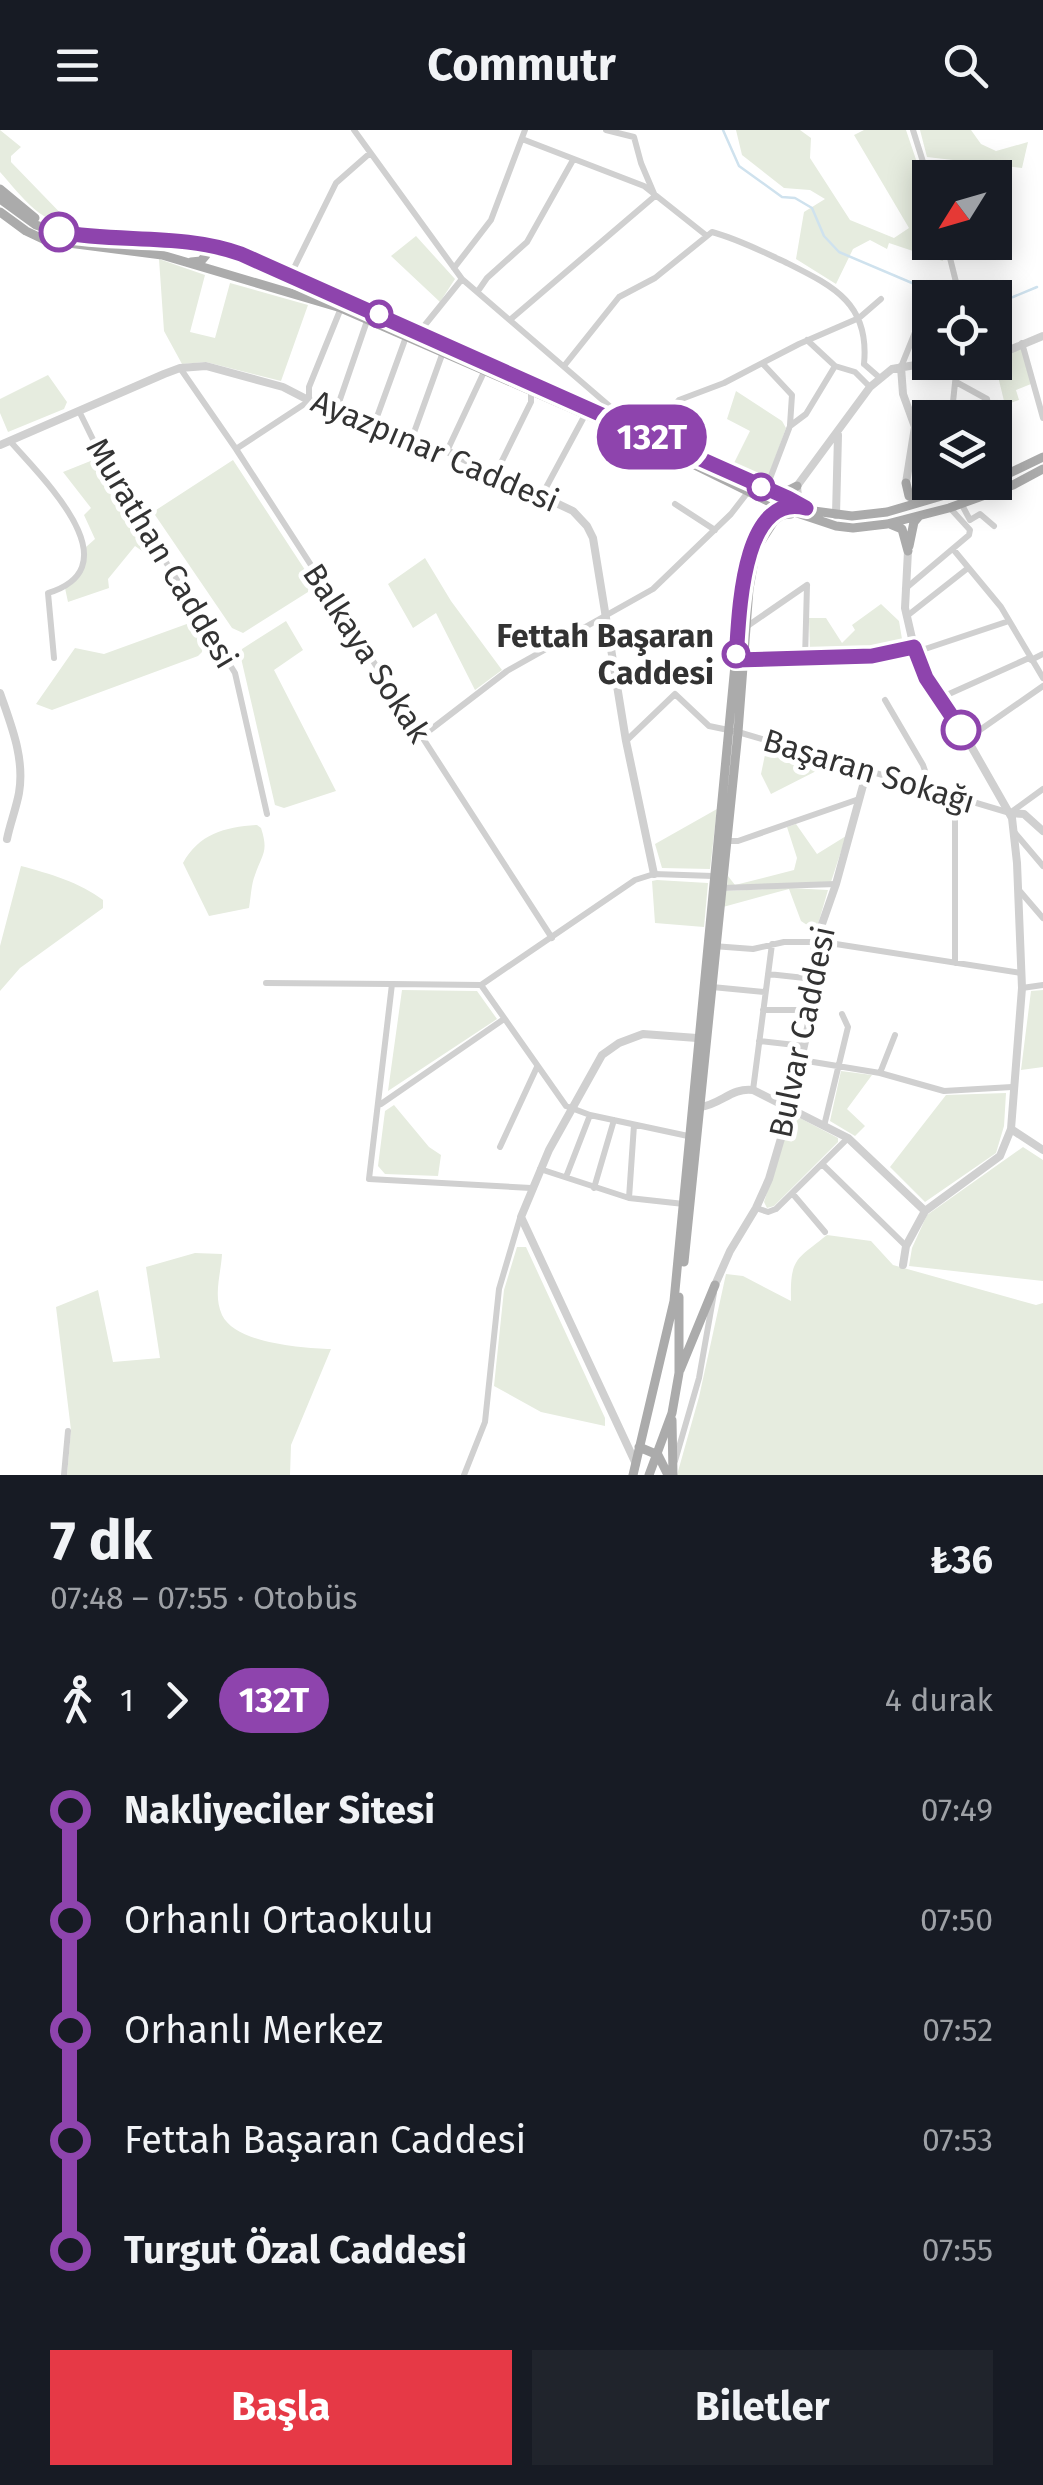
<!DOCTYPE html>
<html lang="tr">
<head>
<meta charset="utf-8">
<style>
	:root { --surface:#171b24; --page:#20242c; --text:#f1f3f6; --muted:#9ea1a6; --accent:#e63946 }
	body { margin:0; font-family:"Fira Sans",sans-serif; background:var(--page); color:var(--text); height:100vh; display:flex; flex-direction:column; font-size:38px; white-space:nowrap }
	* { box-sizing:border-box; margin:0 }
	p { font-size:32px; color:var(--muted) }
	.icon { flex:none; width:55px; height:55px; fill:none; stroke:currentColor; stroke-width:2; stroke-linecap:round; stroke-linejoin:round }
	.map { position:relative; height:1345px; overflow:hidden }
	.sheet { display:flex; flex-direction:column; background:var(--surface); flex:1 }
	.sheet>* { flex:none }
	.badge { padding:0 20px; border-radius:32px; font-size:35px; line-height:65px }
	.needle { width:65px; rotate:233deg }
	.controls { position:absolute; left:912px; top:30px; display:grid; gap:20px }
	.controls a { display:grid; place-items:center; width:100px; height:100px; border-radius:0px; background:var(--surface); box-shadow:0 5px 25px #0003; font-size:50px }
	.map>.badge { position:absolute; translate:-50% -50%; box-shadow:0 0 0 5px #fff }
	.legs { display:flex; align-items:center; gap:15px; height:110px; padding:0 50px; font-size:32px }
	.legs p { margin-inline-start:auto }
	.head { display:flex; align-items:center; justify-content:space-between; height:170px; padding:0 50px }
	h1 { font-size:55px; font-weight:700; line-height:75px }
	.button { display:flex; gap:20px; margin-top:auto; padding:20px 50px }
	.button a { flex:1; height:115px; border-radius:0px; background:var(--accent); color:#fff; font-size:40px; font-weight:700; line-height:115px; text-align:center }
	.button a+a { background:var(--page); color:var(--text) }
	ul { padding:0 50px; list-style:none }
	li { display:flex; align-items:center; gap:35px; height:110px; font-size:38px }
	li i { display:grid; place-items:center; width:15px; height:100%; margin:0 12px; background:currentColor }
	li i::after { content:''; width:25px; height:25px; margin:-12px; border:8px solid; border-radius:50%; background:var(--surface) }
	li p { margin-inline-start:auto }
	li:first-child i { background:linear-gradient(#0000 50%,currentColor 0) }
	li:last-child i { background:linear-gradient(currentColor 50%,#0000 0) }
	header { display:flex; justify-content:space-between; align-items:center; height:130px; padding:0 50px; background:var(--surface); font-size:45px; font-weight:700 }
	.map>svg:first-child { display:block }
	.green { fill:#e6ecdf }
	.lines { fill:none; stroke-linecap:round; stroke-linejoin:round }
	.stream { stroke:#cfe2ee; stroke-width:2.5 }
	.minor { stroke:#d0d0d0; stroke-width:6 }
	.tertiary { stroke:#d0d0d0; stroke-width:8 }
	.primary { stroke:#ababab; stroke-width:9 }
	.line-1-casing { stroke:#fff; stroke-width:22 }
	.line-1 { stroke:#8e44ad; stroke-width:15 }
	.stop-1-dot { fill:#fff; stroke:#8e44ad; stroke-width:5 }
	.labels { text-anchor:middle; stroke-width:10; stroke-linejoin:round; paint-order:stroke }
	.street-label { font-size:32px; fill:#333; stroke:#fff }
	.stop-label { font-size:32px; font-weight:bold; fill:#333; stroke:#fff; text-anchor:end }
</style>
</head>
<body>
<header><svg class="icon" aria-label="menu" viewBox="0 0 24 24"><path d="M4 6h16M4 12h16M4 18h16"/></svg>Commutr<svg class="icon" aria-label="search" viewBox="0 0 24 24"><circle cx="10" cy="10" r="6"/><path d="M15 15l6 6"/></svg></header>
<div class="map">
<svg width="1043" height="1345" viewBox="0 0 1043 1345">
	<rect width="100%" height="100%" fill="#fff"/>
	<path class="green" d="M0 0 21 17 11 26V32L71 94 80 98C41 95 24 69 0 42Z
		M736 0H800L811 8 810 28 850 90 894 108 909 98 854 5 864 0H906L930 71V112L939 113 943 131 889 113 887 119 870 110 853 119 836 154 796 129 804 82 825 69 810 60 784 58 742 25Z
		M920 0H971L981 14 996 21 1028 12 1022 38 927 27Z
		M416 106 455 149 440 172 391 126Z
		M159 129 205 145 190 202 215 208 230 153 308 175 281 251 206 232 182 234 164 201Z
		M1022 217 1031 254 1016 260 1019 270 1005 275 995 234 1005 230 1004 226Z
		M48 245 67 272 64 279 8 302 0 283V269Z
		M736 261 782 291 786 298 768 348 764 351 732 337 750 301 727 289Z
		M93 330 104 341 155 430 135 416 108 449 109 458 68 472 65 458C80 449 88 434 86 417L95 409 84 385 91 378 63 342Z
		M233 330 309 446 308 462 243 503 232 498 153 382Z
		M425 428 451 471 502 540 475 560 436 483 413 498 388 454Z
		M881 474 899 491 902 509 899 512 874 519 810 523 809 488H826L842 513 855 500 852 495Z
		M195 491 203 505 202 522 198 526 52 580 36 574 75 518 104 524Z
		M286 491 303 520 274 540 336 661 284 678 275 675 241 528 242 519Z
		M767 615 830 634 771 664 761 644Z
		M717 679 710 739 662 738 655 714Z
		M796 694 817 724 846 706 831 752 727 756 728 746 735 755 794 740 797 728 787 697Z
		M257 695 261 698C269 722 262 724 255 745 251 755 251 767 249 778L209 786 183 733C199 704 225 697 257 695Z
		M21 736C48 743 81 753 103 770V778L20 838 0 861V816Z
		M657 750 708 753 704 797 655 793 652 751Z
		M789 758 828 760 816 801 801 791 789 759 723 777 725 761Z
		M402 860 477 861 497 889 388 961Z
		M1043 860V937L1021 940 1031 861Z
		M841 941 872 945 847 979 865 996 855 1006 830 991Z
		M1006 963 1004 996 996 1023 925 1072 890 1037 946 965Z
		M394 975 429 1017 441 1025 438 1046 385 1044 378 1036 385 981Z
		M796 986 838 1008V1012L774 1076 767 1078 764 1072 791 988Z
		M1023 1017 1043 1030V1151L909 1136 912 1118 927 1085Z
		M827 1105 871 1111 893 1135 1036 1175 1043 1173V1345H677L699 1267 726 1144 743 1146 791 1171C790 1128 796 1130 827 1105Z
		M517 1117H526L605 1288V1296L541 1282 494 1256 504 1160Z
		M195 1123 222 1124C221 1144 213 1165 222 1185 236 1214 304 1218 331 1219L291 1315 290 1345H67L71 1300 56 1177 98 1160 113 1232 160 1228 146 1137Z"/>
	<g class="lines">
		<path class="stream" d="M723 0 739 36 782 67 795 68 812 78 824 106 839 122 912 153 929 152 951 161
			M995 170 1013 167 1037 157"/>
		<path class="minor" d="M354 0 462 149 628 292
			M913 0 930 54
			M522 9 644 56 707 106
			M946 112 960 168
			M454 138 491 90 525 0
			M290 146 336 53 369 24
			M478 161 487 148 527 112 573 30
			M511 189 655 66 641 33 634 7 606 0
			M420 201 462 149
			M807 210 835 236 855 242 870 257
			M1022 213 1043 288
			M763 234 792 265 790 295
			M864 234 880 248
			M564 236 619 167 655 148 712 102C738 109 761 121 785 132 833 156 870 173 864 234
			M901 237 918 195
			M180 238 236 319 552 808
			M956 252 987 269 992 288
			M79 281 106 336 235 543 267 684
			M336 281 368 188
			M910 285 953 272
			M955 288 953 272 957 234
			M374 295 406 207
			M995 296V301
			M648 305 679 270 724 253 799 214 859 188 881 169
			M412 308 443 222
			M10 311C39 345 136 436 48 463L54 528
			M236 319 309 271V257L341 178
			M447 321 484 242
			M496 343 531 272V263
			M766 359 790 296 806 284 835 236
			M542 365 585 285
			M965 372 962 375 970 390 980 384 994 396
			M675 374 715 400
			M953 419 1001 477 1043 548
			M905 459 969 405 970 400 950 378
			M907 486 968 438
			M746 497 807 455
			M916 522 1009 491
			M805 529 807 455
			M741 530 872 526 914 517
			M1031 530 1043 524
			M940 568 1029 528
			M885 570 923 635 932 661
			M421 607 507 541 653 459 731 384 748 362
			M967 609 1043 556
			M626 611 675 564 709 596 738 602 1010 683 1043 659
			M1015 703 1043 736
			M727 711H738L859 669
			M723 758 836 754
			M1018 759 1043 788
			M713 816 753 819 784 812H823L1021 843
			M955 833V668
			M768 844 814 849
			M266 853 392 854
			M481 855 566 976 590 985 688 1006
			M712 857 765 862
			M1022 858 1043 855
			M763 880H812
			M759 911 804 916
			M801 930 880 943 895 905
			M880 943 944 961 1012 957
			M753 960 772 814
			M381 974 504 889
			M824 996 848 897 842 884
			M500 1017 537 937
			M822 1034 906 1116
			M540 1039 629 1068 684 1074
			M566 1047 590 985
			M531 1058 369 1049 392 854 481 855 635 750 654 744 713 746
			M594 1058 614 990
			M792 1063 825 1102
			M629 1068 634 995
			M756 1078 768 1082 776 1079 848 1008
			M675 1331 699 1248 714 1163
			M64 1345 68 1301
			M464 1345 485 1292 499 1159 520 1088"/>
		<path class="tertiary" d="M995 226 1043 206
			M901 237 903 264 915 297 906 353
			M0 315 164 244 180 238 206 236 283 257 316 274 447 321 573 381 587 396 593 408 626 611 654 744
			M804 376 798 367 797 356 870 257 892 239 927 233 975 236 982 232
			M836 385 838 305
			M0 563C11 595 25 628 19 663 16 679 10 694 7 709
			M1010 683 1024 684 1043 701
			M700 977C720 975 732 957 753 960L848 1008 925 1081
			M1011 999 1043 1020
			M903 1135 906 1116 925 1081 1000 1026 1011 999 1022 858 1017 733 1012 688 967 609 926 548 914 517 905 478 908 421
			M715 1155 730 1121 756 1078 769 1049 790 978 812 880 815 814 836 754 867 641
			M636 1334 521 1087 549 1020 602 925 619 913 643 904 697 908"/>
		<path class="primary" d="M0 59 35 88
			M0 69 36 95 59 103 148 112 192 111 241 123 420 201 510 246 606 284 689 326 814 381 852 386 887 382 989 352
			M0 82 26 101 45 110 162 125 341 178 642 309 782 378 836 396 853 398 887 394 949 378 1013 355 1043 339
			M191 132 201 131 206 125 203 118 196 113
			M995 350 1043 327
			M906 353 909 366 921 371
			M781 364 797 356
			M890 394 902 399 908 421
			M909 416 914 392 919 386
			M684 1132 738 602 749 459 756 419 774 391 782 385 791 384
			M680 1240 715 1155
			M672 1290 673 1345
			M639 1317 658 1325 668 1345
			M633 1345 674 1171 742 462C748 433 752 390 784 377
			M649 1345 672 1283 679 1243V1167"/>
	</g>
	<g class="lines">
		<defs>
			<path id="line-1" d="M59 102C119 113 183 103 241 124L788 368 806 378C740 360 739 491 736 530L872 526 914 517 926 548 961 600"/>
		</defs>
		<use href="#line-1" class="line-1-casing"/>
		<use href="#line-1" class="line-1"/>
	</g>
	<g class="stop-1-dot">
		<circle cx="59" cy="102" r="18"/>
		<circle cx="379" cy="184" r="12"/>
		<circle cx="761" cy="357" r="12"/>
		<circle cx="736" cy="524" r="12"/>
		<circle cx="961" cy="600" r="18"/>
	</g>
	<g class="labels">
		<g class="street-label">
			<text transform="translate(435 321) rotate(23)" y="11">Ayazpınar Caddesi</text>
			<text transform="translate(162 423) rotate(59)" y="11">Murathan Caddesi</text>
			<text transform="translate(367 523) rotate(57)" y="11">Balkaya Sokak</text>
			<text transform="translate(869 641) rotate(17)" y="11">Başaran Sokağı</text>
			<text transform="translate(802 902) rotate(-78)" y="11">Bulvar Caddesi</text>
		</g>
		<g class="stop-label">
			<text x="714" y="517">Fettah Başaran<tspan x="714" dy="37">Caddesi</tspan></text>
		</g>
	</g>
</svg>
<div class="controls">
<a><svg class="needle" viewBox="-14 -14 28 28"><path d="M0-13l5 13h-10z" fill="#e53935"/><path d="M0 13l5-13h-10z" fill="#9ea1a6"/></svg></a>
<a><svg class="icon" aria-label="locate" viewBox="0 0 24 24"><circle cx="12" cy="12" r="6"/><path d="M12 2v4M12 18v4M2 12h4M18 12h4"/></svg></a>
<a><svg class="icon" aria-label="layers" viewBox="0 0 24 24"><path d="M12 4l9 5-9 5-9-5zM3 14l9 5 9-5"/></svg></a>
</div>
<b class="badge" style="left:652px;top:307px;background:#8e44ad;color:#fff">132T</b>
</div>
<section class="sheet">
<div class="head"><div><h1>7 dk</h1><p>07:48 – 07:55 · Otobüs</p></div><b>₺36</b></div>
<div class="legs"><svg class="icon" aria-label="walk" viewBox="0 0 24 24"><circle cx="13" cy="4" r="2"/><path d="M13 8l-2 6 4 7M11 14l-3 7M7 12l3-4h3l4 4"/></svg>1<svg class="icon" aria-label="forward" viewBox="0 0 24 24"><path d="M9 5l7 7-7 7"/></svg><b class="badge" style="background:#8e44ad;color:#fff">132T</b><p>4 durak</p></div>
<ul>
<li><i style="color:#8e44ad"></i><b>Nakliyeciler Sitesi</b><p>07:49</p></li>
<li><i style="color:#8e44ad"></i><span>Orhanlı Ortaokulu</span><p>07:50</p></li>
<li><i style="color:#8e44ad"></i><span>Orhanlı Merkez</span><p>07:52</p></li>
<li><i style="color:#8e44ad"></i><span>Fettah Başaran Caddesi</span><p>07:53</p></li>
<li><i style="color:#8e44ad"></i><b>Turgut Özal Caddesi</b><p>07:55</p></li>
</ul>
<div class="button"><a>Başla</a><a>Biletler</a></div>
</section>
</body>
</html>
